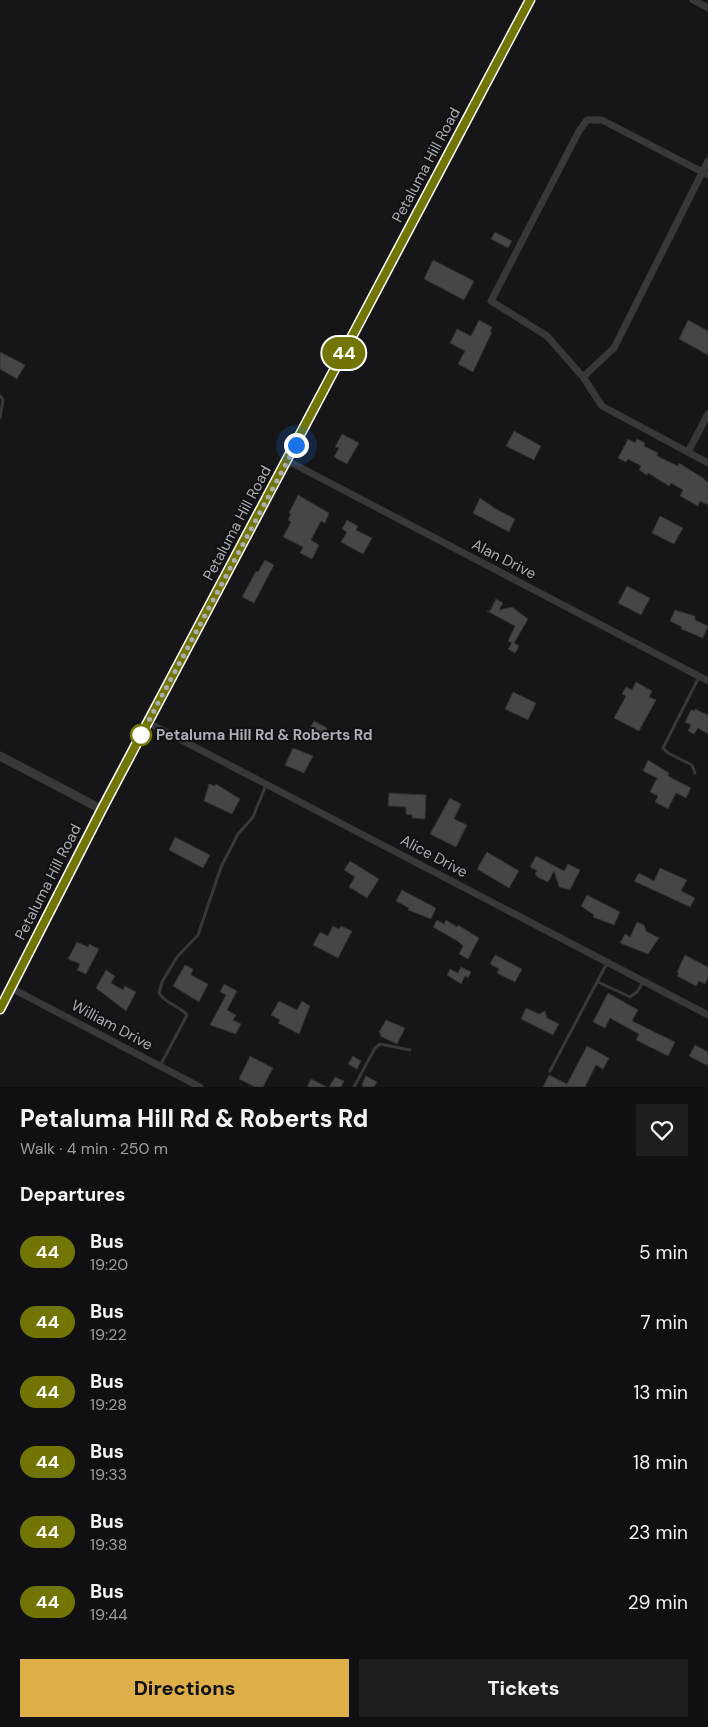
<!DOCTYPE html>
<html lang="en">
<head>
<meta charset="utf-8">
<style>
	:root { --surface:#101012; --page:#1e1e20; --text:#f1f3f6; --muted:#9c9d9f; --accent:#deaf48 }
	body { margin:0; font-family:"DM Sans",sans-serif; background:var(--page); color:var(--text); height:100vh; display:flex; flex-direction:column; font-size:19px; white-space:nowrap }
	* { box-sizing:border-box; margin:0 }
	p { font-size:16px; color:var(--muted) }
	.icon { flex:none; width:28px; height:28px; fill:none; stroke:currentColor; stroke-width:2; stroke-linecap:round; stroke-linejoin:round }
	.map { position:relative; height:1087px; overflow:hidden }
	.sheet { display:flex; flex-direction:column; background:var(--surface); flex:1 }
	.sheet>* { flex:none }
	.badge { padding:0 10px; border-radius:16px; font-size:18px; line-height:32px }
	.you { position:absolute; width:25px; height:25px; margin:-12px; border:4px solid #fff; border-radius:50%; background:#1a73e8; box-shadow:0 0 0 8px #1a73e833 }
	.map>.badge { position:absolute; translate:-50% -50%; box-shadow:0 0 0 2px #fff }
	h2 { padding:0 20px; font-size:19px; line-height:45px }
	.round { display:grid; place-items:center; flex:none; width:52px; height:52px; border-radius:0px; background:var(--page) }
	.summary { display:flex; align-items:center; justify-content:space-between; height:85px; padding:0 20px }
	h1 { font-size:24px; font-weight:800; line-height:38px }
	.primary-button { display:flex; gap:10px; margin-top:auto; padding:10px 20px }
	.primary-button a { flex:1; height:58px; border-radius:0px; background:var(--accent); color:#111; font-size:20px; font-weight:800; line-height:58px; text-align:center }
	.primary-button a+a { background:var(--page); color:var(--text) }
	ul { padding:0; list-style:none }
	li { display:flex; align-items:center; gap:15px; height:70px; padding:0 20px }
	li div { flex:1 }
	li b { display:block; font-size:19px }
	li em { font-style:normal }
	li .badge { min-width:55px; font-weight:700; text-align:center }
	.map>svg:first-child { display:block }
	.building { fill:#45464a; stroke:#313034 }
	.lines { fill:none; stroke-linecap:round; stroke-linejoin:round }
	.service { stroke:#38383c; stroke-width:3 }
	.minor { stroke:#38383c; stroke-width:7 }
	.tertiary { stroke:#38383c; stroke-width:9 }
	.secondary { stroke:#46474c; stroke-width:10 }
	.line-casing { stroke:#fff; stroke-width:11 }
	.line { stroke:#727501; stroke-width:8 }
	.walk { stroke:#aaadb6; stroke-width:5; stroke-dasharray:0 9 }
	.stop-dot { fill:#fff; stroke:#727501; stroke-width:2.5 }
	.labels { text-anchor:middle; stroke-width:4; stroke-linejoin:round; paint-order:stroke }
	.street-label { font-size:15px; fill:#aaadb6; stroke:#111113 }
	.stop-label { font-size:15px; font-weight:bold; fill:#aaadb6; stroke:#111113; text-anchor:start }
</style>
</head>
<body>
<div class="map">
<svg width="708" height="1087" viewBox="0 0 708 1087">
	<rect width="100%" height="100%" fill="#161618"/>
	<path class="building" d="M495 232 512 241 508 248 491 239Z
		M433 260 474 281 464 300 424 279Z
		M479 320 492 327 490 332H492L473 372 458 364 465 351 450 343 457 329 471 336Z
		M688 320 708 331V355L679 339Z
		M0 352 25 365 17 379 0 369Z
		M514 431 541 446 534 460 506 446Z
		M342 434 359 443 347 464 334 457 339 448 335 447Z
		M628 439 635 443 637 439 645 443 644 446 658 453 657 456 678 466 679 463 703 478 708 483V505L700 501 698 506 680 496 683 490 671 483 669 486 648 473 647 475 639 470 641 466 628 459 626 462 618 458Z
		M298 495 329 513 325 523 321 521 311 540 319 545 312 559 300 553 303 547 283 537 291 522 288 520 291 514 289 513Z
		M480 498 496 509 515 519 509 532 473 513Z
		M660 516 683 528 674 544 652 533Z
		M347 520 358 526 356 530 372 538 363 554 341 542 347 532 342 529Z
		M265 560 274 565 254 603 242 597 256 571 258 572Z
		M627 586 650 598 641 615 618 603Z
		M496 599 503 603 499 610 512 607 528 619 514 643 519 646 515 653 508 649 512 643 508 641 515 626 487 611H490Z
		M675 610 695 616V620L708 626 703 638 681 629 682 627 670 621Z
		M636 682 652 691 649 697 656 700 639 731 614 718 626 696 622 694 626 687 632 690Z
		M513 692 536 703 528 720 505 709Z
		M695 709 708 715V734L698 728 694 734 688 731 691 725 685 722 691 710 694 711Z
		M314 721 327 728 323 737 309 730Z
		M293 748 313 756 304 773 285 765Z
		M648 760 669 773 668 776 691 788 686 798 676 793 668 809 655 802 658 796 650 792 657 778 643 771Z
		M209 784 215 786 216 784 240 799 232 814 204 801Z
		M389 793 426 795 425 819 412 818V815L406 814V807L388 806Z
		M450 798 461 804 454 819 467 825 456 847 430 834Z
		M175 837 210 855 203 868 169 850Z
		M487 852 519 871 509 888 477 869Z
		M536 856 564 871 568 864 580 870 570 890 559 887 554 871 548 882 539 878 535 874 537 871 530 867Z
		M350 861 379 879 367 898 349 887 355 877 344 870Z
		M660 868 687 880 681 891 695 898 690 907 634 881 639 873 654 881Z
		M402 890 436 908 431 919 408 910 409 908 396 901Z
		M587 895 620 912 614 925 593 917 594 915 581 906Z
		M437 920 444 924 446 920 457 927 458 925 479 938 468 959 459 954 463 946 459 942 433 927Z
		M637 922 644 925 646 931 659 938 648 954 620 943 625 934 630 937Z
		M333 926 339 929 341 926 352 931 338 958 313 945 320 932 328 936Z
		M77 942 88 947 89 944 99 949 86 974 77 970 80 964 68 959Z
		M495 955 522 969 515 982 497 973 499 969 490 964Z
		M685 955 708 967V978L705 984 699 981 696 986 677 976 679 973 677 972Z
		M185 965 193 969 191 975 208 984 199 1002 173 986Z
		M461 967 471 972 468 978 465 976 461 984 447 975 450 969 458 973Z
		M106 970 115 976 111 983 123 990 125 986 136 992 126 1011 96 988Z
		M224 984 237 991 227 1010 236 1015 233 1020 241 1024 236 1034 210 1025 226 995 220 992Z
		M608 993 638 1010 632 1021 675 1042 668 1056 636 1040 639 1034 610 1018 605 1028 593 1022Z
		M279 1001 297 1010 302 1001 310 1006 299 1034 278 1023 280 1020 271 1015Z
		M526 1008 539 1014 545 1011 547 1018 559 1024 553 1035 521 1019Z
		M386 1020 405 1028 397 1044 380 1036 381 1034 379 1032Z
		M695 1045 708 1052V1066L689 1056Z
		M587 1046 609 1058 603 1069 596 1065 585 1087H543L549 1075 567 1084Z
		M250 1056 273 1068 263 1087H255L239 1079Z
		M353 1056 361 1061 357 1069 348 1064Z
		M366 1076 377 1082 374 1087H363L362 1084Z
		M335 1077 344 1081 341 1087H329Z
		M311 1079 327 1087H307Z"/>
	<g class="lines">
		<path class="service" d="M0 396 3 400 0 418
			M695 773 692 765 668 753 663 748 699 677
			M598 982 630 997 637 992 643 982
			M160 1066 187 1015C179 1005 165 1004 159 993L162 982 177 957 198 935 221 867 238 834 253 817 266 785
			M550 1071 607 963
			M354 1087 375 1048 380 1044 410 1050"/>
		<path class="minor" d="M693 0 708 8
			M708 175 602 120H587L579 131 491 301 547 336 583 377 602 406 708 463
			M583 377 614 348 708 161
			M688 452 708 414
			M288 461 708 681
			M147 722 708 1015
			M11 988 200 1087"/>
		<path class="tertiary" d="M0 756 101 809"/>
		<path class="secondary" d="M0 1009 101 809 530 0"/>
	</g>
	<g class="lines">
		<defs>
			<path id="line" d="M0 1009 102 809 530 0"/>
		</defs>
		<use href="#line" class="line-casing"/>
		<use href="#line" class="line"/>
		<path class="walk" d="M141 735 296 445"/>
	</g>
	<circle class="stop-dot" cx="141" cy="735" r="10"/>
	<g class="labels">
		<g class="street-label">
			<text transform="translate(426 165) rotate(-62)" y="5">Petaluma Hill Road</text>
			<text transform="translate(237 523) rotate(-62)" y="5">Petaluma Hill Road</text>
			<text transform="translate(504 559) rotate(27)" y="5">Alan Drive</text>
			<text transform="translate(434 856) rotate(28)" y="5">Alice Drive</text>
			<text transform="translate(48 882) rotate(-63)" y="5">Petaluma Hill Road</text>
			<text transform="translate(112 1025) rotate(28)" y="5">William Drive</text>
		</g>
		<g class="stop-label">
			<text x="156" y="740">Petaluma Hill Rd &amp; Roberts Rd</text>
		</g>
	</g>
</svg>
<div class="you" style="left:296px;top:445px"></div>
<b class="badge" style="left:344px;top:353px;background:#727501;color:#fff">44</b>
</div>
<section class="sheet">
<div class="summary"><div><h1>Petaluma Hill Rd &amp; Roberts Rd</h1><p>Walk · 4 min · 250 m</p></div><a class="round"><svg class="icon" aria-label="heart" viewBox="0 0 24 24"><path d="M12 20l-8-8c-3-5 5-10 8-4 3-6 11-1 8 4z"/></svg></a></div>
<h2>Departures</h2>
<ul>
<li><span class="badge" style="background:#727501;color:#fff">44</span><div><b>Bus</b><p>19:20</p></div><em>5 min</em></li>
<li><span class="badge" style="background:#727501;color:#fff">44</span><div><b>Bus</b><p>19:22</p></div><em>7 min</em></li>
<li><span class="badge" style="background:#727501;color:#fff">44</span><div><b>Bus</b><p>19:28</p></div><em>13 min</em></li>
<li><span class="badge" style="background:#727501;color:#fff">44</span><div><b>Bus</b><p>19:33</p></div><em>18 min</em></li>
<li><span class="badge" style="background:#727501;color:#fff">44</span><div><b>Bus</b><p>19:38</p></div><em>23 min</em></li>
<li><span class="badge" style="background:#727501;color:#fff">44</span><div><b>Bus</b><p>19:44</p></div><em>29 min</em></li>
</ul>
<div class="primary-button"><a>Directions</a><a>Tickets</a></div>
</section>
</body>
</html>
